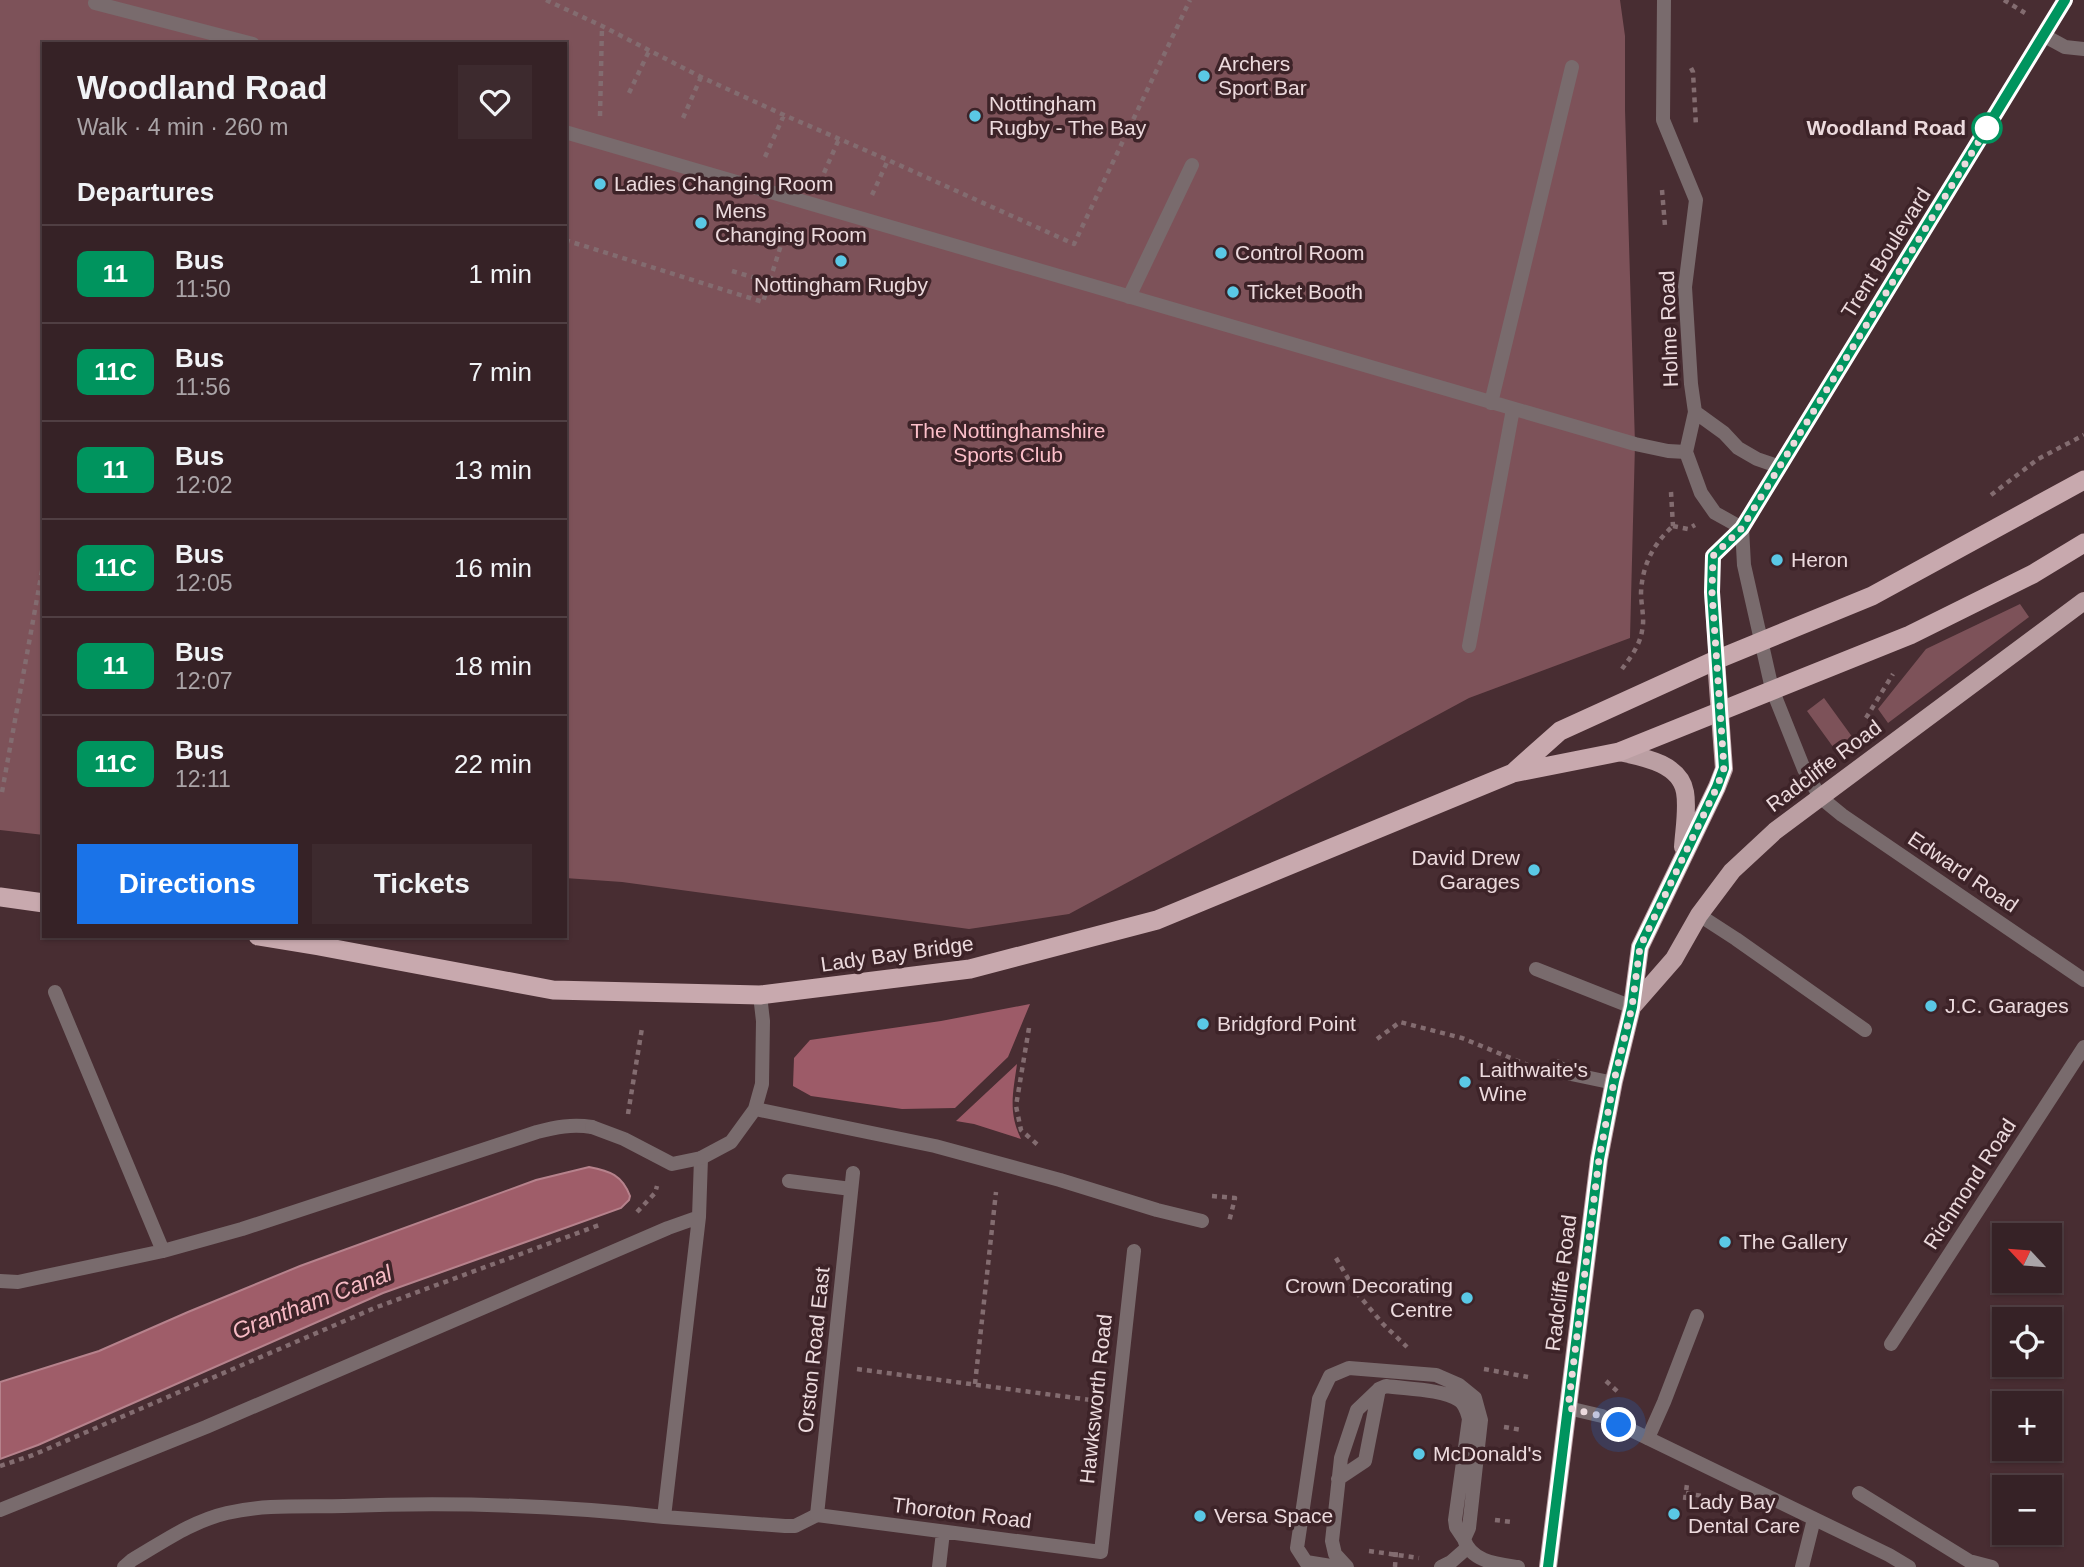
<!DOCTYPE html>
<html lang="en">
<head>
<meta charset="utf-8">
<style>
	:root { --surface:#362226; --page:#3d2a2e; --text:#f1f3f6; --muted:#aaa4a7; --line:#503f43; --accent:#1a73e8 }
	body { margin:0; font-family:Helvetica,sans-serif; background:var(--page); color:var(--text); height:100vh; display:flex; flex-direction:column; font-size:26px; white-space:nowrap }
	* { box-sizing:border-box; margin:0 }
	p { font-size:23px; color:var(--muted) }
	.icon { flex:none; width:38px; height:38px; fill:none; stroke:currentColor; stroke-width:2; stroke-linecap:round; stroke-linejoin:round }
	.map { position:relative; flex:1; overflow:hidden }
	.panel { position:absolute; left:42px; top:42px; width:525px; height:896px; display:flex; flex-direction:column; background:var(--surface); border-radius:0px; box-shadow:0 2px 5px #0004,0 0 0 2px var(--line) }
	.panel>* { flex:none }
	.badge { padding:0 14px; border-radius:10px; font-size:24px; line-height:46px }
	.needle { width:46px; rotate:296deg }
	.controls { position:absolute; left:1992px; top:1223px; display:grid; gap:14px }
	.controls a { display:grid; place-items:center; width:70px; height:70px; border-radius:0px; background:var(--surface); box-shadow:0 2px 5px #0004,0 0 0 2px var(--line); font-size:35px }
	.you { position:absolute; width:35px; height:35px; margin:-18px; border:5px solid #fff; border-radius:50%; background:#1a73e8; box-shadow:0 0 0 10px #1a73e833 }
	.map>.badge { position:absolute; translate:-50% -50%; box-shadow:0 0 0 4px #fff }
	h2 { padding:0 35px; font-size:26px; line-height:63px }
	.round { display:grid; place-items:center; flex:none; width:74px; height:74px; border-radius:0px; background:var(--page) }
	.summary { display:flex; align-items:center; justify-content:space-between; height:119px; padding:0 35px }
	h1 { font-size:33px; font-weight:700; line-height:52px }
	.cta { display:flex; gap:14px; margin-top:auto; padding:14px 35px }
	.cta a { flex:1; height:80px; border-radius:0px; background:var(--accent); color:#fff; font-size:28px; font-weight:700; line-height:80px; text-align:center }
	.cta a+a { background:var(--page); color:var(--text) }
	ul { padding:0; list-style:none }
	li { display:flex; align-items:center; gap:21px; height:98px; padding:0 35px; border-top:2px solid var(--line) }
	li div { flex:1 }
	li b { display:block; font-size:26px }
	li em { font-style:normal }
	li .badge { min-width:77px; font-weight:700; text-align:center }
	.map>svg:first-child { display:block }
	.green { fill:#7d5259 }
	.forest { fill:#9d5b68 }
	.water { fill:#9f5d69; stroke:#b6828c; stroke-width:2 }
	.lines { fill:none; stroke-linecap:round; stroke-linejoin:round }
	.path { stroke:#836c70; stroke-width:4.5; stroke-dasharray:5 5; stroke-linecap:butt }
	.service { stroke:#796b6d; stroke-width:14 }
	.minor { stroke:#796b6d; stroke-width:14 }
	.tertiary { stroke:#796b6d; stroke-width:14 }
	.primary { stroke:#bb9fa3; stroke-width:18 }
	.trunk { stroke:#c8a9ae; stroke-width:19 }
	.line-casing { stroke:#fff; stroke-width:16 }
	.line { stroke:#00945e; stroke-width:10 }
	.walk { stroke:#ecdadd; stroke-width:7; stroke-dasharray:0 12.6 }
	.poi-dot { fill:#5ac8e5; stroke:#3d2328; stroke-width:2.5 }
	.stop-dot { fill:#fff; stroke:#00945e; stroke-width:3.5 }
	.labels { text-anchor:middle; stroke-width:7; stroke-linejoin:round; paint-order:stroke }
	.poi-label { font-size:21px; fill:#ecdadd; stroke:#3d2328; text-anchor:start }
	.stop-label { font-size:21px; font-weight:bold; fill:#ecdadd; stroke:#3d2328; text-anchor:end }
	.street-label { font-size:21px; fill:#ecdadd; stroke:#3d2328 }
	.park-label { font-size:21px; fill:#fcbfc9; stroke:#3d2328 }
	.water-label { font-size:23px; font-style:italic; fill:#f7bac4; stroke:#3d2328 }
</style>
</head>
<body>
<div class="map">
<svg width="2084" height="1567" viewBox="0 0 2084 1567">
	<rect width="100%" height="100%" fill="#482d32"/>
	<path class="green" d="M0 0H1620L1625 36V110L1635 444 1630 638 1469 698 1069 914 969 929 622 882 565 878V44H44V835L0 830Z
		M2020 604 2029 617 1888 723 1878 709 1926 649Z
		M1824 698 1853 738 1836 751 1807 711Z"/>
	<path class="forest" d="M1030 1004 1008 1057 955 1108 902 1109 811 1096 793 1086 794 1058 810 1040 941 1021Z
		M1017 1064C1013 1093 1008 1112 1021 1139L974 1124 956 1121Z"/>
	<path class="water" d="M589 1167C610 1171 622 1175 630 1196L629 1200 621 1208 383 1293 38 1445 0 1459V1382L99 1351 188 1312 300 1266 536 1180Z"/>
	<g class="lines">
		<path class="path" d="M546 0 602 26 701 77 784 115 888 160 1074 244 1190 0
			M2004 0 2025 13
			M1691 68 1693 72 1696 126
			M629 93 649 51
			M600 116 602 26
			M683 118 701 77
			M765 157 784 115
			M820 182 839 139
			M1662 190 1665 226
			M872 195 888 160
			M565 240 763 302 788 223
			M732 271 769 282
			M1671 492 1673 526
			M1991 495 2038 459 2084 435
			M1673 526 1688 529 1695 525
			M1622 669C1630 658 1640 645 1642 631 1645 619 1641 605 1641 593 1642 566 1653 544 1673 526
			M1866 718 1893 674
			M2 792 44 560
			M1029 1028 1016 1106 1021 1130 1039 1146
			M1377 1039 1400 1022 1462 1038 1530 1066
			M628 1114 642 1028
			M1212 1196 1235 1198 1229 1222
			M637 1212 655 1193 657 1186
			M1336 1258 1356 1292 1383 1324 1407 1347
			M857 1369 1091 1400
			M1484 1369 1528 1377
			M1606 1381 1618 1392
			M975 1384 996 1192
			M1504 1427 1522 1430
			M0 1466 33 1455 377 1307 602 1224
			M1686 1493 1702 1496
			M1685 1500 1687 1484
			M1495 1520 1512 1522
			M1369 1551 1419 1558
			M1395 1567 1396 1550"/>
		<path class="service" d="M95 3 253 44
			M565 132 1635 444 1668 451 1686 452
			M1129 297 1192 165
			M1491 403 1572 67
			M1469 646 1513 409
			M1699 915 1736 939 1865 1030
			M1536 969 1632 1007
			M55 992 163 1251
			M1556 1066 1571 1074 1614 1083
			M0 1281 18 1282 163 1251 242 1229 537 1132C556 1127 572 1124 592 1127
			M1648 1438 1664 1402 1697 1316
			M1338 1479 1365 1461 1379 1389 1386 1386C1406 1389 1442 1389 1459 1400 1466 1405 1467 1412 1469 1419L1455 1520 1456 1527 1464 1539
			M0 1510 206 1427 668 1228 699 1217
			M664 1517 785 1526H795L817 1515
			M124 1567 132 1560C163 1542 192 1521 227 1513 265 1504 306 1507 344 1506 451 1502 558 1505 664 1517L699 1217 701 1158
			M1337 1567 1306 1562 1297 1548 1319 1399 1330 1376 1349 1368 1436 1375 1459 1385 1475 1398 1481 1420 1469 1528 1464 1539C1471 1562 1498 1564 1518 1567
			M1347 1567 1335 1554 1332 1541 1341 1458 1357 1410 1379 1389
			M1441 1567 1451 1562 1467 1548
			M1802 1567 1814 1519"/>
		<path class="minor" d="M1664 0 1663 120 1696 200 1685 287 1691 384 1695 412 1686 452 1701 493 1715 513 1742 528
			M2043 35 2065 47 2084 49
			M1695 412 1724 433 1738 448 1757 459 1780 467
			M1820 797 1842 815 2084 980
			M755 1109 935 1146 1060 1180 1157 1210 1202 1221
			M592 1127 624 1139 672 1164 701 1158 731 1142 755 1109 762 1084 763 1021 760 995
			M853 1173 817 1515 1101 1552 1134 1251
			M789 1181 851 1189
			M1891 1344 2084 1047
			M1568 1408 1602 1416 1889 1555 1909 1567
			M1859 1493 1969 1561 1992 1567
			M939 1567 943 1532"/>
		<path class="tertiary" d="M1742 528 1744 565 1772 689 1804 769 1820 797
			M1716 660 1711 592 1713 556 1742 528 2065 0"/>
		<path class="primary" d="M1619 752C1642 757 1680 763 1685 792 1688 809 1684 830 1683 847
			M1632 1007 1674 959 1699 915 1732 871 1775 831 2084 601
			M1548 1567 1599 1159 1614 1081 1632 1007 1640 947 1717 787 1724 769 1716 660"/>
		<path class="trunk" d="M1514 772 1560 731 1716 660 1872 596 2084 480
			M0 897 44 903
			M258 936 319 946 553 990 760 995 970 969 1157 920 1513 773 1619 752 1910 635 2033 574 2084 543"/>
	</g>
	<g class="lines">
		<defs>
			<path id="line" d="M1548 1567 1599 1159 1614 1081 1632 1007 1640 947 1717 787 1724 768 1712 592 1713 556 1742 528 2065 0"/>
		</defs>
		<use href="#line" class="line-casing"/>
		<use href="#line" class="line"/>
		<path class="walk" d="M1619 1425 1602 1416 1568 1408 1599 1159 1614 1081 1632 1007 1640 947 1717 787 1724 768 1712 592 1713 556 1742 528 1987 128"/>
	</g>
	<g class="poi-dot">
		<circle cx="1204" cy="76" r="7"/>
		<circle cx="975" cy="116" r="7"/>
		<circle cx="600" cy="184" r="7"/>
		<circle cx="701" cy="223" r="7"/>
		<circle cx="1221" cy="253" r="7"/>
		<circle cx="841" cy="261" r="7"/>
		<circle cx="1233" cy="292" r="7"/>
		<circle cx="1777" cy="560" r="7"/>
		<circle cx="1534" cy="870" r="7"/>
		<circle cx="1931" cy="1006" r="7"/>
		<circle cx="1203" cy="1024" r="7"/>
		<circle cx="1465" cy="1082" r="7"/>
		<circle cx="1725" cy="1242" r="7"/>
		<circle cx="1467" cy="1298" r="7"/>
		<circle cx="1419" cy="1454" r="7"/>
		<circle cx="1674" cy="1514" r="7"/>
		<circle cx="1200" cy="1516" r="7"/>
	</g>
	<circle class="stop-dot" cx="1987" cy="128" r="14"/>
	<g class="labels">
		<g class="poi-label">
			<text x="1218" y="71">Archers<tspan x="1218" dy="24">Sport Bar</tspan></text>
			<text x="989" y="111">Nottingham<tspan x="989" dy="24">Rugby - The Bay</tspan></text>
			<text x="614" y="191">Ladies Changing Room</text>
			<text x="715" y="218">Mens<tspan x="715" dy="24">Changing Room</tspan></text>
			<text x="1235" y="260">Control Room</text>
			<text x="841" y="292" text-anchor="middle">Nottingham Rugby</text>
			<text x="1247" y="299">Ticket Booth</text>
			<text x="1791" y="567">Heron</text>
			<text x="1520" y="865" text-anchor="end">David Drew<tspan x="1520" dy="24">Garages</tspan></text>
			<text x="1945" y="1013">J.C. Garages</text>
			<text x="1217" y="1031">Bridgford Point</text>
			<text x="1479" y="1077">Laithwaite's<tspan x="1479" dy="24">Wine</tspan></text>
			<text x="1739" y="1249">The Gallery</text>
			<text x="1453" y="1293" text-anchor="end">Crown Decorating<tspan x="1453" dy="24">Centre</tspan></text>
			<text x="1433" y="1461">McDonald's</text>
			<text x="1688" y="1509">Lady Bay<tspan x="1688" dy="24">Dental Care</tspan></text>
			<text x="1214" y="1523">Versa Space</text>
		</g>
		<g class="stop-label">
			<text x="1966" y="135">Woodland Road</text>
		</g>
		<g class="street-label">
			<text transform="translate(1886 253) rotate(-58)" y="7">Trent Boulevard</text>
			<text transform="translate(1669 329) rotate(-92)" y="7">Holme Road</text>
			<text transform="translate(1824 766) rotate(-37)" y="7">Radcliffe Road</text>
			<text transform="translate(1963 872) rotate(34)" y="7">Edward Road</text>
			<text transform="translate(897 954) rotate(-8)" y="7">Lady Bay Bridge</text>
			<text transform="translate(1970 1184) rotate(-57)" y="7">Richmond Road</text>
			<text transform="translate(1561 1283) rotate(-83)" y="7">Radcliffe Road</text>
			<text transform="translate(814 1350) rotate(-84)" y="7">Orston Road East</text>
			<text transform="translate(1096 1399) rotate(-84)" y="7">Hawksworth Road</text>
			<text transform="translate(962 1513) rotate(7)" y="7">Thoroton Road</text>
		</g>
		<g class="park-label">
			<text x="1008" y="438">The Nottinghamshire<tspan x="1008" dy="24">Sports Club</tspan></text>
		</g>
		<g class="water-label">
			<text transform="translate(312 1302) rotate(-21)" y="8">Grantham Canal</text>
		</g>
	</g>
</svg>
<div class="controls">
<a><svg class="needle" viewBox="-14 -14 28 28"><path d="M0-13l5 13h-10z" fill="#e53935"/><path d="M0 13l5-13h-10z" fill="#aaa4a7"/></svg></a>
<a><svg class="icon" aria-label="locate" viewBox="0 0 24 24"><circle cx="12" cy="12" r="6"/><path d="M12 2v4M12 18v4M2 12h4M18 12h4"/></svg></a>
<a>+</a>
<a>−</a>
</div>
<div class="you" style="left:1619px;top:1425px"></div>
<section class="panel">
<div class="summary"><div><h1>Woodland Road</h1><p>Walk · 4 min · 260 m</p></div><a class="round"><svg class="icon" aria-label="heart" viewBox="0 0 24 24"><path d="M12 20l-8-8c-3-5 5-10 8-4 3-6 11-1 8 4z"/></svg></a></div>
<h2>Departures</h2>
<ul>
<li><span class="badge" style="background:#00945e;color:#fff">11</span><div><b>Bus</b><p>11:50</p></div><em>1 min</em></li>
<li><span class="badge" style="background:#00945e;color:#fff">11C</span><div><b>Bus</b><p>11:56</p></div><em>7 min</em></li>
<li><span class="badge" style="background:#00945e;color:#fff">11</span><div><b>Bus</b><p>12:02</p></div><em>13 min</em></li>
<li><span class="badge" style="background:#00945e;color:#fff">11C</span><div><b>Bus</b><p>12:05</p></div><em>16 min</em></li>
<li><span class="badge" style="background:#00945e;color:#fff">11</span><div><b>Bus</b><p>12:07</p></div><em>18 min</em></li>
<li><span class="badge" style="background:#00945e;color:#fff">11C</span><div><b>Bus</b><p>12:11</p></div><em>22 min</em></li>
</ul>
<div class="cta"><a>Directions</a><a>Tickets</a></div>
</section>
</div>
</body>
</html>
